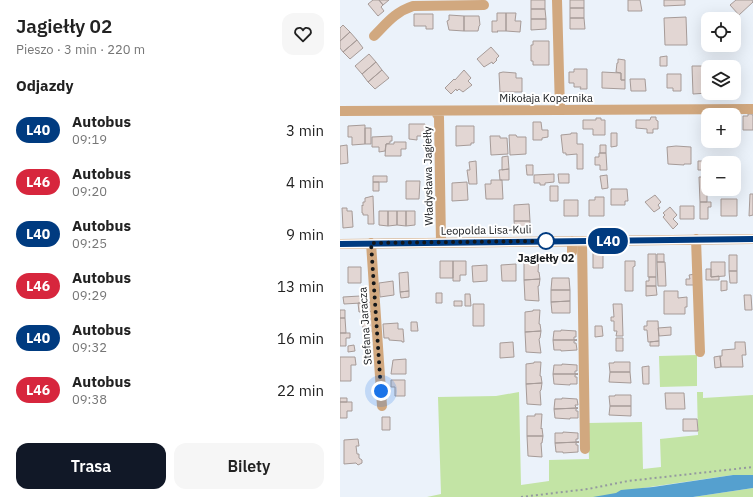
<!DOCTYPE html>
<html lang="pl">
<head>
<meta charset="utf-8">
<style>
	:root { --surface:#fff; --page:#f6f6f6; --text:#222; --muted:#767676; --accent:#111827 }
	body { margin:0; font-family:"IBM Plex Sans",sans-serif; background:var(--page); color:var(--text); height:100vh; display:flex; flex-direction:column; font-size:15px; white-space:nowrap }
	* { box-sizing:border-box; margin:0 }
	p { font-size:13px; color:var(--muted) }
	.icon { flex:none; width:22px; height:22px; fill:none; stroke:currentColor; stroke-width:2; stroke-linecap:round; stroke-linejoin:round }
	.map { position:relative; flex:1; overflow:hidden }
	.drawer { display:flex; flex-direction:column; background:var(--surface); width:340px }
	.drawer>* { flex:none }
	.badge { padding:0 8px; border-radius:13px; font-size:14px; line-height:26px }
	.fabs { position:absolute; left:361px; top:12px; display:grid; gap:8px }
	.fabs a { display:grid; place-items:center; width:40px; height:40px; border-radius:8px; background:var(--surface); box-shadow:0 4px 16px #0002; font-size:20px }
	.you { position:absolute; width:20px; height:20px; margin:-10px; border:3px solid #fff; border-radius:50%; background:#1a73e8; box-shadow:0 0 0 6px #1a73e833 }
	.map>.badge { position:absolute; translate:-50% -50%; box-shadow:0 0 0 2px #fff }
	h2 { padding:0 16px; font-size:15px; line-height:36px }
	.round { display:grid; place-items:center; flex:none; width:42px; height:42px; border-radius:12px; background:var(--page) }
	.head { display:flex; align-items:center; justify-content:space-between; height:68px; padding:0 16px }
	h1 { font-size:19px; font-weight:600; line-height:30px }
	.cta { display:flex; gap:8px; margin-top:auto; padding:8px 16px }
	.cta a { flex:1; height:46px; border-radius:12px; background:var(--accent); color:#fff; font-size:16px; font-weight:600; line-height:46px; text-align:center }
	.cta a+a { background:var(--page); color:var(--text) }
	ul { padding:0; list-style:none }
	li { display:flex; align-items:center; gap:12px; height:52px; padding:0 16px }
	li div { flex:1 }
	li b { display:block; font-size:15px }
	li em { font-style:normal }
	li .badge { min-width:44px; font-weight:700; text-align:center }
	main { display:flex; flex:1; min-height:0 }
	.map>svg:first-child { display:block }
	.green { fill:#c3e4a5 }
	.water { fill:#55a0cf }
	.building { fill:#e2d6d3; stroke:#a69b98 }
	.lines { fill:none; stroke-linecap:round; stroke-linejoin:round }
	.path { stroke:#94999f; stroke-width:2; stroke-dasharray:2 3; stroke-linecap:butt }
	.minor { stroke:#d1a87f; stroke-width:10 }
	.line-casing { stroke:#fff; stroke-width:9 }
	.line { stroke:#003b80; stroke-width:6 }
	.walk { stroke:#14171a; stroke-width:4; stroke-dasharray:0 7.2 }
	.stop-dot { fill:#fff; stroke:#003b80; stroke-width:2 }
	.labels { text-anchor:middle; stroke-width:4; stroke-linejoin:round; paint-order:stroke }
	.street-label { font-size:11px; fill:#14171a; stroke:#fff }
	.stop-label { font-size:11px; font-weight:bold; fill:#14171a; stroke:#fff }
</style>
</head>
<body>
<main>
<section class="drawer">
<div class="head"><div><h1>Jagiełły 02</h1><p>Pieszo · 3 min · 220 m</p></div><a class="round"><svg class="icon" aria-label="heart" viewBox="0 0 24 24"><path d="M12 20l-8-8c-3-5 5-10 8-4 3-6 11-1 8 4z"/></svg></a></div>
<h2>Odjazdy</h2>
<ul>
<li><span class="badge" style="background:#003b80;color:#fff">L40</span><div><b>Autobus</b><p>09:19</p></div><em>3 min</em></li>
<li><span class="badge" style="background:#d7263d;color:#fff">L46</span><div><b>Autobus</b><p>09:20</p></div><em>4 min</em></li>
<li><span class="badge" style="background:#003b80;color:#fff">L40</span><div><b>Autobus</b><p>09:25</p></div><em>9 min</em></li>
<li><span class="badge" style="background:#d7263d;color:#fff">L46</span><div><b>Autobus</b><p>09:29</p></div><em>13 min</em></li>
<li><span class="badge" style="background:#003b80;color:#fff">L40</span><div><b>Autobus</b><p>09:32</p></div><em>16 min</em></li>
<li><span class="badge" style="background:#d7263d;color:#fff">L46</span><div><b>Autobus</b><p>09:38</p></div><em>22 min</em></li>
</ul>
<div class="cta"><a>Trasa</a><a>Bilety</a></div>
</section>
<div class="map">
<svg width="413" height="497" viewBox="0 0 413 497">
	<rect width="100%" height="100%" fill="#ebf2fa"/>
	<path class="green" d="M357 355V386L320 387 319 356Z
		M179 392 181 485 209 481V460L249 459 248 423 302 422 303 469 321 467 320 439 358 435 357 392H363V398L413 395V475H393L303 488V497H87L101 494 98 397 156 396Z
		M413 488V497H353Z"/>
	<path class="water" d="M393 475H413V488L353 497H253L276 493 281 490 313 487Z"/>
	<path class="building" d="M33 0H39L43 5 41 7 44 11 38 16 28 4Z
		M39 0H49L43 5Z
		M191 0H205V9H191Z
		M230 0H244V8H230Z
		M288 0H300L302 11H288Z
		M324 0H345V5L324 6Z
		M396 0H412L413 2 399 15 390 5Z
		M230 8H244V18H230Z
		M191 9H205L206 19H191Z
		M157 13H166V31H157L158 32H152V21H157Z
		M166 13H176L175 21H181L180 32 166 31Z
		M74 14H93V29H86V26H74Z
		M109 15 124 16V31L109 30 107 21 109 20Z
		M124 16H139L140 25 139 26 138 31H124Z
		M346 17 347 45H325L324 18Z
		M230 18H244L245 29H230Z
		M191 19H206V29L191 30Z
		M3 25 10 32 0 41V28Z
		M10 32 17 40 3 52 0 48V41Z
		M17 40 23 48 10 59 3 52Z
		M193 41H209V65H193V61H191V45H193Z
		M151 47 159 56 156 59 157 60 153 64 152 62 144 67 137 59Z
		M29 54 36 62 22 74 15 66Z
		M327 56V66H320V57Z
		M278 59 285 60V80H281V73L276 72 277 63H278Z
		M36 62 42 70 28 82 22 74Z
		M352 66H367L368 93 353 94Z
		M234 69H247V89H240L241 87H234V83H229V72H234Z
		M42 70 49 78 35 89 28 82Z
		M124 70 131 78 128 81 132 85 123 92 119 89 117 91 116 89 111 94 105 88 114 79 115 80Z
		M163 72 176 73V78H182V92H160L159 73Z
		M262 72 281 73V80H285V89L262 88Z
		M327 74H341V91H333V88H327Z
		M290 79H305L306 91H291Z
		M408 114H412L413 116V130H403V116H408Z
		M311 117H316V120L318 121V129H313V133H307V129L296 128V120H310Z
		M256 118H261V120H265V135H253V129H243V120H256Z
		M365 121H368V141H374V143H366Z
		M193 122H201L202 130H208V137L202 138V140H193Z
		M69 124H85V136H77V140L69 139Z
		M25 125V144L12 145V137H8V126Z
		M116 126H134V143H131V145L116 146Z
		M25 128H31V144H25Z
		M231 133H237V144H243V169H237V154L226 155V153H223L221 135 231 134Z
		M271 133H277V146L271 147Z
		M169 135H176L177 137H186V154L170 155Z
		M52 136V141H50V143L46 144 45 151 39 152V147H32V137Z
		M150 136H160V138H167L168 154 151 155Z
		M54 142H66V149H61V156H45L46 144H54Z
		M7 145 8 163 0 164V146Z
		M260 145H266V153H260Z
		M336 146 351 147V164H344V165L328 164 327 147Z
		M259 153H266L267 170H260V165H255V157H259Z
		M168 156 169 169 162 170V157Z
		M370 157H375V163H370Z
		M136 161 137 184H129L127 170H130L129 162Z
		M358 161H363V170H358Z
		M186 165H193V175H187Z
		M169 169V180H160L159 170Z
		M214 174V182L205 183V185H200V183H194V175Z
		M218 174H229V183H219Z
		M267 175 268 188 262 189 260 176Z
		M33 176H47V182H33Z
		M359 177H367L368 189H371V191H367V202H360Z
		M151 180H162L163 199H146L145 184H151Z
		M66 181H80L79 199H66Z
		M33 182H39V191H33Z
		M127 182 128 200 112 201V183Z
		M210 186H218V201H210Z
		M271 189H287L288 201H285V205H271Z
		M410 194H413V215L409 216Z
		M315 195 321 202 318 205 320 208 314 212 305 202Z
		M33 196 34 224H28V215H23V213H22V205L23 206V202H25V198Z
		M255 197H264V216H249V200H255Z
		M381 199H397V216H381Z
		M224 200H238V216H224Z
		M360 202H371V207H368V219H360Z
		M189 204 190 221H174V205Z
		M340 206H354V219H340Z
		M330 207 337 215 333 219 338 224 333 229 323 217 325 215 323 213Z
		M2 208H7V211H12L13 227 3 228Z
		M39 211H48V226L39 225Z
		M48 211H57V225L48 226Z
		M57 211H66V226L57 225Z
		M66 211H75V225L66 226Z
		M174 221H190V229L175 230Z
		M253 252H263V268H253Z
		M308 254H316V277H308Z
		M317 254H324V262H317Z
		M389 255H397V271H389Z
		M192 258H199L198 272H199L200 279 184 280V260L192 259Z
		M100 261H113V278H100Z
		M113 261H126V275H120V281H113Z
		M285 261H295V266L293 267V291H285Z
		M317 262H325L326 286H318Z
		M371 262H385V276L371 277Z
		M176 264V281H162L161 265Z
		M147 265V281L133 282 132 266Z
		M8 267H21V283H8Z
		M366 269H371V277L379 276V280H366Z
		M389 271H397V283H390Z
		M68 272 69 291 60 292 59 273Z
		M355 274V285H346V279H350L349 275Z
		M309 277H316V286H306V281H309Z
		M212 278H229L230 290H211Z
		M184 280 200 279 199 286H198L199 301 185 300Z
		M53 281 54 295 40 297 39 283Z
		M381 281H387V290L381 291Z
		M306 286H316L317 295 306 296Z
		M211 290H230V301L211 302Z
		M69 291V297L61 298 60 292Z
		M324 291H338V298L347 297V307H345V314H324Z
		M96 293H102V303H96Z
		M125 294H130L131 306H125Z
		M404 295H411L412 310H405Z
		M20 296 21 303 4 304 3 297Z
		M114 301H122V306H114Z
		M230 301V313H212L211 302Z
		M33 302 34 311 19 312 18 303Z
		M133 304H144V326H133Z
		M273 304H282L283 336H276L277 331H274V321H271V317H274Z
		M0 310H5V318H0Z
		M193 310H200L199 324H200L201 331 185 332V312L193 311Z
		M34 311V331H27V328H23L22 318H26V312Z
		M0 318H5L6 333H0Z
		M307 321H318L319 341 308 342 307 330H304V326H307Z
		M71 322H77L78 331H71Z
		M58 323V329H63L64 342H62V341L49 340V338H44L43 324Z
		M255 326H262L263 336 255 337Z
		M331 327V335L319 336 318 328Z
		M221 330 236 331V337H234V340H237H213L214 331H221Z
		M201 331 200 338 199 339 201 353 186 352 185 332Z
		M0 333H10V338H6V346H0Z
		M276 338H283V351H276Z
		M213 340H237L234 341V343H236L237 350 221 351V350H214Z
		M319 341V346H310V342Z
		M173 342 174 357 160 358V343Z
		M395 342H405L406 355H402L403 367H381L380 356H382V350L395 349Z
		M14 345 15 351 8 352V346Z
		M380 356 381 367 375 368 374 357Z
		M0 357H15L16 365H11V381H0Z
		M66 359V374H51L53 360Z
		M194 362H201L200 376H201L202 383 186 384V364L194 363Z
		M274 362H290V372H270L269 363H274Z
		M222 364 237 365V371H235V374H238H213L214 365H222Z
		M309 366V384H303L302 367Z
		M270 372H290L291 383 269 382Z
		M213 374H238L235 375V377H237V384H230V385L214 384Z
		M51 380H65V396H55V387H51Z
		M202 383 201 390 200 391 201 405 187 404 186 384Z
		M325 393H344L345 409H326Z
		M275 395H291V406H270L269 396H275Z
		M0 398H7V402H0Z
		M222 398 237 399 238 405H235L236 408H238L214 409 215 399H222Z
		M0 402H12V411H7V418H0Z
		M270 406H291V416L269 415Z
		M238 408 236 409V411H238V418H230V419L215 418 214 409Z
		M195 414H202L201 429 202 428 203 436H187V416H195Z
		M42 417H50V430H42Z
		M343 419H357L358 431H343Z
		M223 432 238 433V439H236V442H239L215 443V433H223Z
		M187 436H203L202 443H201L202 457 188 456Z
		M18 439 19 446H16L17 454H19V458L22 460V463L18 465 16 463 4 464V440Z
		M239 442 236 443V445H238V452L223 453V452H216L215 443Z"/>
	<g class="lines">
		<path class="path" d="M181 497 248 489 288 481 413 467"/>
		<path class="minor" d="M217 0 220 110
			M34 36C47 23 55 12 73 6L144 5
			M0 111 413 109
			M95 111 99 117 101 243
			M356 239 360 352
			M242 241 245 449
			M31 243 42 406
			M0 244 413 239
			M232 252V241"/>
	</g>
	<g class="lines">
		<defs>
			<path id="line" d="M0 244 413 239"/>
		</defs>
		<use href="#line" class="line-casing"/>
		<use href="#line" class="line"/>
		<path class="walk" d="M41 391 31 243 206 241"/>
	</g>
	<circle class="stop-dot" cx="206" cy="241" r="8"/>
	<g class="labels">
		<g class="street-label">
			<text x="206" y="102">Mikołaja Kopernika</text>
			<text transform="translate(88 176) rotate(-91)" y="4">Władysława Jagiełły</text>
			<text transform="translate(146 230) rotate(-1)" y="4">Leopolda Lisa-Kuli</text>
			<text transform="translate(25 326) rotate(-94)" y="4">Stefana Jaracza</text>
		</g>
		<g class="stop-label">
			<text x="206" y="262">Jagiełły 02</text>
		</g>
	</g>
</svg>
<div class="fabs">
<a><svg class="icon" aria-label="locate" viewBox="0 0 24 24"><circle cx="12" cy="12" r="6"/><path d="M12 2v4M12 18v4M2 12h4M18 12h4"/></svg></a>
<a><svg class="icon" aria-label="layers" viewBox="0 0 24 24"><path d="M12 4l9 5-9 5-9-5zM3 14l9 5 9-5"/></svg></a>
<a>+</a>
<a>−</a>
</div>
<div class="you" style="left:41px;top:391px"></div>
<b class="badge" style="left:268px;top:241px;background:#003b80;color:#fff">L40</b>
</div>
</main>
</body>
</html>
